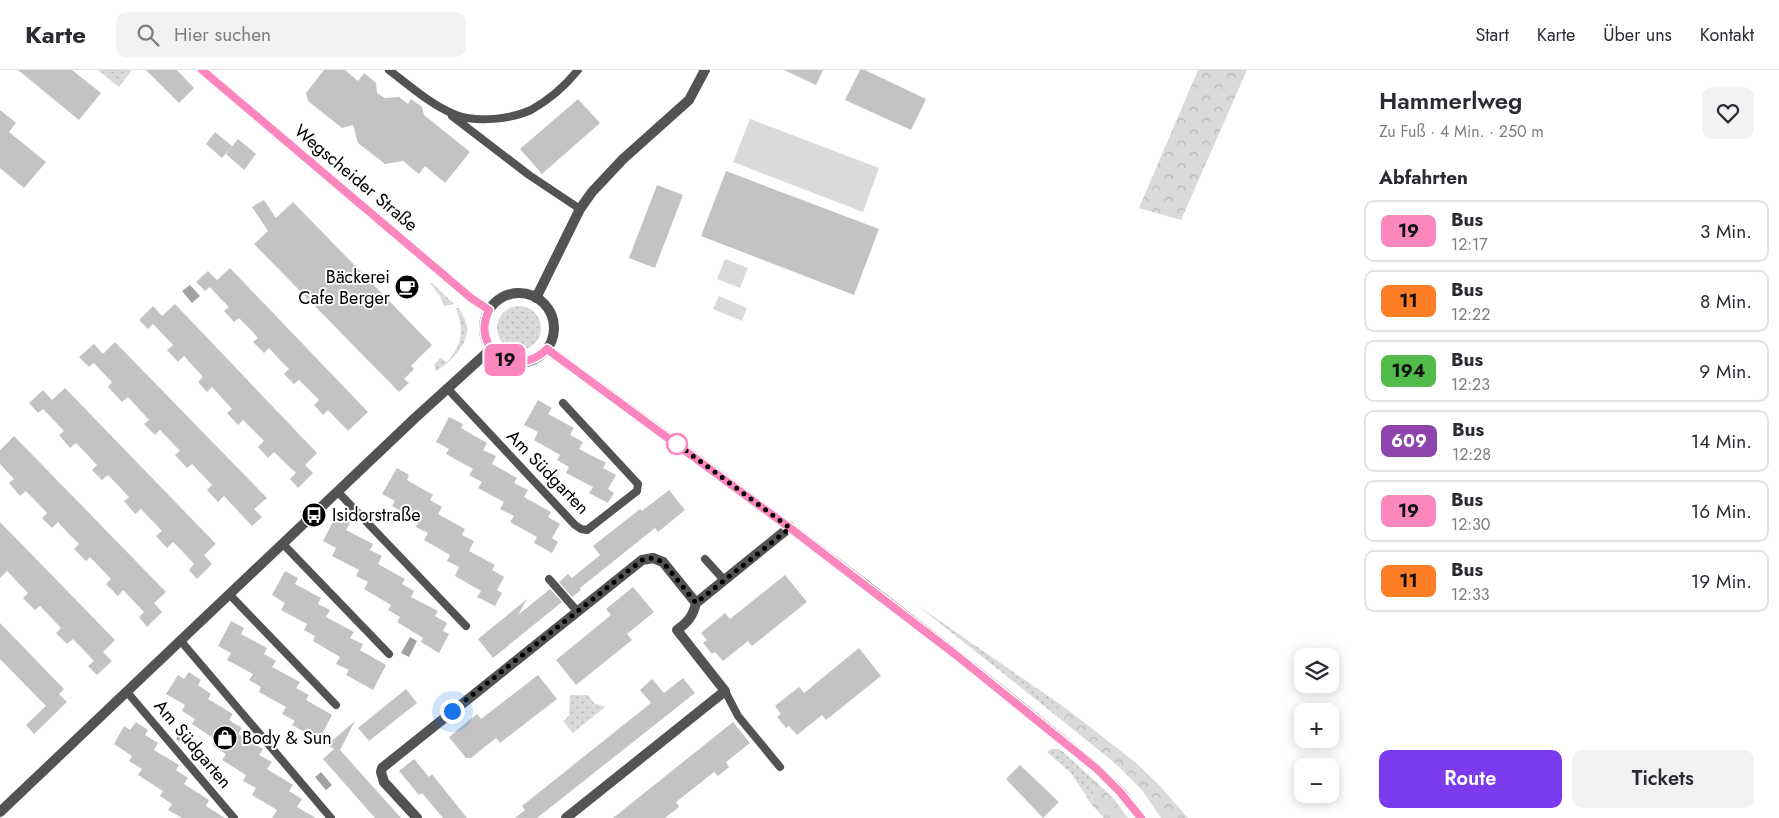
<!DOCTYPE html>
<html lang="de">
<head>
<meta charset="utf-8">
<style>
	:root { --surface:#fff; --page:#f2f2f3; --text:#2b2b33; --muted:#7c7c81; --line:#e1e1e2; --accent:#7c3aed }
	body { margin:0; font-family:Jost,sans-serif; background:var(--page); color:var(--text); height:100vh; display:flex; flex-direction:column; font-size:19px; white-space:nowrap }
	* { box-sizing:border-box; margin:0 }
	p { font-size:16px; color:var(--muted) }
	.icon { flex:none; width:28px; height:28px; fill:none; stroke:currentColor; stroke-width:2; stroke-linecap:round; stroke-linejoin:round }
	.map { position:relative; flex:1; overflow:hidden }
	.panel { display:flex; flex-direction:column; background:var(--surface); width:425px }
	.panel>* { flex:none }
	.badge { padding:0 10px; border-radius:8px; font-size:18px; line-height:32px }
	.controls { position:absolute; left:1294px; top:578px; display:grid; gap:10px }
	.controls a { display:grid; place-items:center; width:45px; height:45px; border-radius:10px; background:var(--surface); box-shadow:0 2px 12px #0003; font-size:25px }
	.you { position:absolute; width:25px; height:25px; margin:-12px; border:4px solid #fff; border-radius:50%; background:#1a73e8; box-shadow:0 0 0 8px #1a73e833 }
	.map>.badge { position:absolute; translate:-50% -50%; box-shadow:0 0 0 2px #fff }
	h2 { padding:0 25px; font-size:19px; line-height:45px }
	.round { display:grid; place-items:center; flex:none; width:52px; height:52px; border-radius:10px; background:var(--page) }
	.head { display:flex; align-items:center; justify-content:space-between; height:85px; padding:0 25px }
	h1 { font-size:24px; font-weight:600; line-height:38px }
	.cta { display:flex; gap:10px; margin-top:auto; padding:10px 25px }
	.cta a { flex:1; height:58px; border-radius:10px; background:var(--accent); color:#fff; font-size:20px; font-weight:600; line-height:58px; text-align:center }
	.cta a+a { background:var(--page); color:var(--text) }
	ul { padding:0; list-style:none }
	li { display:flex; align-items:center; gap:15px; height:62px; margin:0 10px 8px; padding:0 15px; border:2px solid var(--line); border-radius:10px }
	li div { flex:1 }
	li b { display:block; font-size:19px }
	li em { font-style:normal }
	li .badge { min-width:55px; font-weight:700; text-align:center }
	header { display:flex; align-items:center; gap:30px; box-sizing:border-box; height:70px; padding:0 25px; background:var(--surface); border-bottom:1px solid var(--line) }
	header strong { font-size:24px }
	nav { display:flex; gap:28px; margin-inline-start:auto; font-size:18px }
	.search { width:350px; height:45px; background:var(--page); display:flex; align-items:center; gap:12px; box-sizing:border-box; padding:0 18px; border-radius:10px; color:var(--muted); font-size:19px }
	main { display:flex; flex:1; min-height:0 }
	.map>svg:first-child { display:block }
	.grass { fill:url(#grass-dots) }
	.forest { fill:url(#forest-crowns) }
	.pitch { fill:#dadada }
	.water { fill:#a1a1a1 }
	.building { fill:#c3c3c3 }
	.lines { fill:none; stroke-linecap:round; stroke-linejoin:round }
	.service { stroke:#535353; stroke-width:8 }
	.minor { stroke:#535353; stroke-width:10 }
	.tertiary { stroke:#535353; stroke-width:10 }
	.line-casing { stroke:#fff; stroke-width:11 }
	.line { stroke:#fc87bf; stroke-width:8 }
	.walk { stroke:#000; stroke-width:5; stroke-dasharray:0 9 }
	.stop-dot { fill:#fff; stroke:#fc87bf; stroke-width:2.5 }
	.labels { text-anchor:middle; stroke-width:4; stroke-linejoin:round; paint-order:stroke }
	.street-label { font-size:18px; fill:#000; stroke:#fff }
	.poi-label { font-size:18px; fill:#000; stroke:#fff; text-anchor:start }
</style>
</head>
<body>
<header>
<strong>Karte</strong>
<div class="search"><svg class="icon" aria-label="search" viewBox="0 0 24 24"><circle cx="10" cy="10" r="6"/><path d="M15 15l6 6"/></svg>Hier suchen</div>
<nav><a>Start</a><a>Karte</a><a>Über uns</a><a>Kontakt</a></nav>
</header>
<main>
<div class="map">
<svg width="1354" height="748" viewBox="0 0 1354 748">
	<defs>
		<pattern id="grass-dots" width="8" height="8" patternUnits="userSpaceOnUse" patternTransform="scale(1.25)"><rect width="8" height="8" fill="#dadada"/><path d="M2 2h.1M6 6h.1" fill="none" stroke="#b9b9b9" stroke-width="1.8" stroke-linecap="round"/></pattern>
		<pattern id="forest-crowns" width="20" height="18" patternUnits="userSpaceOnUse" patternTransform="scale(1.25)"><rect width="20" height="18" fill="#dadada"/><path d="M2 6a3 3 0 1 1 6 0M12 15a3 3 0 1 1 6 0" fill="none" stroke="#b9b9b9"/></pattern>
	</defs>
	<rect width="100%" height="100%" fill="#fff"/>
	<path class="grass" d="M98 0H132L119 17Z
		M430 213H432L454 234 444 236 440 226Z
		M497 258a22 22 0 1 1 44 0a22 22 0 1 1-44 0Z
		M456 238H459C462 244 466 250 467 257 469 274 450 293 436 301L434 295 440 288 447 292C463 273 464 262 456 238Z
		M917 535 1068 640 1061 642 1059 648Z
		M570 625H588L594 633 605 637 573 663 563 651 569 646Z
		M1051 679H1060L1094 710 1092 735 1071 703 1047 682Z"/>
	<path class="forest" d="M1198 0H1247L1181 150 1139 138Z
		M1068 640 1135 692 1160 716 1188 748H1161L1142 720 1116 694 1059 648 1061 642Z
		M1094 710 1113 728 1128 748H1104L1092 735Z"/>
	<path class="pitch" d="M750 49 879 98 863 142 733 92Z
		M725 189 748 198 740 218 717 209Z
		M719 226 747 238 742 251 713 239Z"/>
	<path class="water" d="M190 215 200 226 192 233 182 221Z
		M410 567 417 571 409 587 401 583Z
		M184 656 191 660 183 673 176 669Z
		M321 702 332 715 326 720 315 707Z"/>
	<path class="building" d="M18 0H72L101 23 79 50Z
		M146 0H177L194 18 179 33Z
		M324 0H345L358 11 364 3 376 13 377 23 385 28 399 27 408 34 411 29 422 37 424 45 470 82 445 113 425 96 419 104 403 91 385 94 358 73 353 55 342 58 308 31 306 23Z
		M784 0H823L816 15Z
		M860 0H865L926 29 911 60 845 30Z
		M578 29 600 53 542 104 520 79Z
		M0 40 16 53 9 62 46 92 24 118 0 98Z
		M215 62 232 76 222 88 206 74Z
		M238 69 256 84 244 100 226 84Z
		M726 101 879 159 854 225 701 166Z
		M657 115 683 125 655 198 629 188Z
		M264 130 276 148 293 132 432 275 411 296 414 299 404 309 409 313 399 322 254 174 268 161 252 137Z
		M230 198 368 342 348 361 328 340 323 345 314 335 319 330 299 310 294 314 284 304 289 299 279 289 269 278 264 283 253 272 258 268 249 258 239 248 234 252 224 241 229 237 219 227 210 217 205 221 196 212 208 201 217 210Z
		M175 234 317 383 305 395 313 403 298 418 290 409 296 403 274 382 268 388 258 377 264 371 243 350 238 355 227 343 232 339 212 317 207 322 198 312 203 307 193 296 184 286 178 292 167 280 173 275 153 254 148 259 139 250 153 236 162 246Z
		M115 272 267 428 254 439 262 447 252 456 224 426 218 432 207 420 212 415 192 394 187 398 175 385 180 381 160 360 155 365 144 354 149 350 128 327 122 332 108 317 112 312 104 304 94 293 89 297 79 287 94 274 103 284Z
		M65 318 216 474 204 485 212 494 197 509 189 500 194 494 184 483 173 472 167 478 156 466 162 461 141 439 135 444 124 431 129 427 108 405 102 410 92 400 97 395 76 373 70 378 59 365 64 361 43 339 38 343 29 333 43 320 52 330Z
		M538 330 552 338 548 344 574 358 570 365 583 372 579 379 606 393 603 398 616 405 608 419 614 423 608 433 589 423 593 417 566 403 569 397 557 390 560 385 534 370 538 362 524 355Z
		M449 347 463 354 461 358 487 373 483 380 496 386 492 394 517 408 514 413 528 420 524 427 551 442 548 447 560 454 552 468 558 472 552 483 534 473 537 467 510 452 514 446 500 439 504 432 478 418 482 412 469 405 473 399 446 384 449 379 436 372Z
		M14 366 166 522 154 533 162 542 147 557 139 547 144 542 123 520 118 526 106 514 111 509 90 487 86 491 74 479 79 474 68 463 58 452 52 458 42 448 47 443 26 421 20 426 9 413 14 409 0 394V380Z
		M397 398 409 405 407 410 433 425 430 430 442 437 438 444 465 459 462 465 474 471 469 481 495 495 492 500 504 507 497 520 502 523 495 536 477 527 481 521 455 506 459 497 447 491 450 485 424 470 428 463 416 457 419 451 392 436 395 431 382 424Z
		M669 420 685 440 658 462 655 458 580 518 581 520 572 527 559 512 568 504 572 508 600 485 593 476 640 439 642 441Z
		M336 446 350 453 346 460 373 474 370 480 382 486 378 494 405 509 402 514 414 521 411 527 438 541 435 546 447 553 443 561 449 564 439 583 421 572 423 568 397 552 400 547 388 540 391 535 364 519 368 512 356 506 359 500 332 486 336 478 323 471Z
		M0 452 115 570 103 582 112 591 97 605 88 596 94 591 73 569 67 574 56 563 61 558 40 536 35 540 23 528 28 523 7 501 0 508Z
		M285 501 298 508 295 514 321 528 318 534 330 540 326 547 354 562 350 568 363 574 360 580 386 595 373 620 346 605 349 600 336 594 340 587 313 571 315 566 304 560 307 554 281 540 285 533 272 525Z
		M785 505 807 532 752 576 748 571 723 591 715 582 712 584 703 573 707 570 701 563 725 543 730 549Z
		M633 517 654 542 627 564 632 570 576 615 556 590 611 545 606 539Z
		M550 519 562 532 493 588 478 569 527 529 518 545Z
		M231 551 244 558 241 564 267 578 264 584 276 591 272 597 300 612 296 618 309 625 306 630 332 645 319 670 292 655 295 651 282 644 286 637 259 622 261 617 249 610 253 604 227 590 231 583 218 576Z
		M0 553 64 619 59 624 67 632 34 664 26 655 46 636 0 589Z
		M859 578 881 606 826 650 822 645 797 665 789 656 786 658 777 647 781 644 775 636 799 617 804 623Z
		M189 602 201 610 198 615 211 624 208 629 233 644 229 650 242 658 238 664 263 679 259 685 272 692 267 699 293 715 289 721 302 729 297 737 316 748H272L277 740 252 725 256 718 243 711 246 705 222 690 226 684 213 676 216 670 192 654 195 649 182 641 185 635 166 624 178 605 184 609Z
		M538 605 557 629 500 673 496 668 471 688H466L449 667 477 644 481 649Z
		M683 608 695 623 537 748H515L525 740 522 736 651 633 640 620 652 609 664 623Z
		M406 619 417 633 369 671 358 658Z
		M355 651 340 680 401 748H375L323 689 334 679 327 675Z
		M136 652 148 660 145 665 158 673 154 680 179 695 176 700 188 708 184 714 209 730 206 736 225 748H182L168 740 172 734 160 726 163 721 138 705 142 699 129 691 132 686 114 674 124 656 130 660Z
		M733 652 750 673 726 692 729 697 718 706 714 702 676 732 679 737 665 748H613Z
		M414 689 429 707 432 704 467 748H443L422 723 419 725 399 701Z
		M1020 695 1059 732 1043 748 1006 709Z"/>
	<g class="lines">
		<path class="service" d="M389 0C410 16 431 35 456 45 477 53 511 49 531 40 549 30 565 16 578 0
			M452 46 529 105 580 139
			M447 318 575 455 581 459 587 460 637 421 638 414 563 333
			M338 422 466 556
			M283 474 389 584
			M705 489 724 510
			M549 509 577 541
			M229 524 336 635
			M180 570 331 748
			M725 621 738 646 780 697
			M127 622 234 748"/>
		<path class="minor" d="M536 228 580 139 592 122 623 89 689 30 705 0
			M0 742 415 348 491 279
			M417 748 384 712 381 702 382 698 642 490 653 488 663 492 696 533
			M566 748 725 621 677 560C688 552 693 546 696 533L790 457"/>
		<path class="tertiary" d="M202 0 471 228 489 240
			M484 258a35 35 0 1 1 70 0a35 35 0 1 1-70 0Z
			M547 279C733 415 920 551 1097 699L1121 722 1141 748"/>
	</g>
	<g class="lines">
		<defs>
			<path id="line" d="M202 0 471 228 489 240C470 280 516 310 547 279L790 458 956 585 1097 699 1120 722 1141 748"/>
		</defs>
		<use href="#line" class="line-casing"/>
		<use href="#line" class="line"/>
		<path class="walk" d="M452 641 642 490 653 488 663 492 696 533 790 458 677 374"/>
	</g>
	<defs>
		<symbol id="cafe-disc" viewBox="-11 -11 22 22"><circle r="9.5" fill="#000" stroke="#fff"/><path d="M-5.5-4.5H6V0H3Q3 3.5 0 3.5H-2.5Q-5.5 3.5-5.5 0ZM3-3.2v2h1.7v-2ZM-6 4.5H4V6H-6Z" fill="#fff"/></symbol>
		<symbol id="bus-disc" viewBox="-11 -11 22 22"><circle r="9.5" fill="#000" stroke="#fff"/><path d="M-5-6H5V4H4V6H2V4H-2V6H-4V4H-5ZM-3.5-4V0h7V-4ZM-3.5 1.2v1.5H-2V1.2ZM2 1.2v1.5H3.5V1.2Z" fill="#fff"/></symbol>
		<symbol id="shop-disc" viewBox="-11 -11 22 22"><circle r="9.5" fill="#000" stroke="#fff"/><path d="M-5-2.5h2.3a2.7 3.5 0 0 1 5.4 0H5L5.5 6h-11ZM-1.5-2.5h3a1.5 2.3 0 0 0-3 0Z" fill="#fff"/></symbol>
	</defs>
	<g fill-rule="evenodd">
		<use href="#cafe-disc" x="393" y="203" width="28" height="28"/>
		<use href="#bus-disc" x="300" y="431" width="28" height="28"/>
		<use href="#shop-disc" x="211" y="654" width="28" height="28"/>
	</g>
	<circle class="stop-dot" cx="677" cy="374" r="10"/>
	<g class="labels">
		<g class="street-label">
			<text transform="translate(356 108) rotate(40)" y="6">Wegscheider Straße</text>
			<text transform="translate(548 402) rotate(46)" y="6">Am Südgarten</text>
			<text transform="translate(193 674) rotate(50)" y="6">Am Südgarten</text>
		</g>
		<g class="poi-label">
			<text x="390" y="213" text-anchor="end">Bäckerei<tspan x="390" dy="21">Cafe Berger</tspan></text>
			<text x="332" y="451">Isidorstraße</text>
			<text x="242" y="674">Body &amp; Sun</text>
		</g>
	</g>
</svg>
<div class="controls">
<a><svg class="icon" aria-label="layers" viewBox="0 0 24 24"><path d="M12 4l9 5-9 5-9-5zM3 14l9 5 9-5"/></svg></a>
<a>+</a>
<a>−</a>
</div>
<div class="you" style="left:452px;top:641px"></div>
<b class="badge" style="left:505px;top:290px;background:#fc87bf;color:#111">19</b>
</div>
<section class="panel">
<div class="head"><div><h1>Hammerlweg</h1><p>Zu Fuß · 4 Min. · 250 m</p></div><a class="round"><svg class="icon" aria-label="heart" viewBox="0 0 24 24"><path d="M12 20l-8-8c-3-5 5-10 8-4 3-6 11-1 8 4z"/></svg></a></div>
<h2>Abfahrten</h2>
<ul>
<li><span class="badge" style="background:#fc87bf;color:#111">19</span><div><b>Bus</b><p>12:17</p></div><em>3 Min.</em></li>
<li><span class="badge" style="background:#ff7d24;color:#111">11</span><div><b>Bus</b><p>12:22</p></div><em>8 Min.</em></li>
<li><span class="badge" style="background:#51bc4a;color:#111">194</span><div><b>Bus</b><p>12:23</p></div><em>9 Min.</em></li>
<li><span class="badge" style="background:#8e44ad;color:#fff">609</span><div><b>Bus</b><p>12:28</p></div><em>14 Min.</em></li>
<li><span class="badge" style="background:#fc87bf;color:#111">19</span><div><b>Bus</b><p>12:30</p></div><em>16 Min.</em></li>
<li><span class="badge" style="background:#ff7d24;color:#111">11</span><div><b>Bus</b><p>12:33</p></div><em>19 Min.</em></li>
</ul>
<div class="cta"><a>Route</a><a>Tickets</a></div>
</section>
</main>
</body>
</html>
